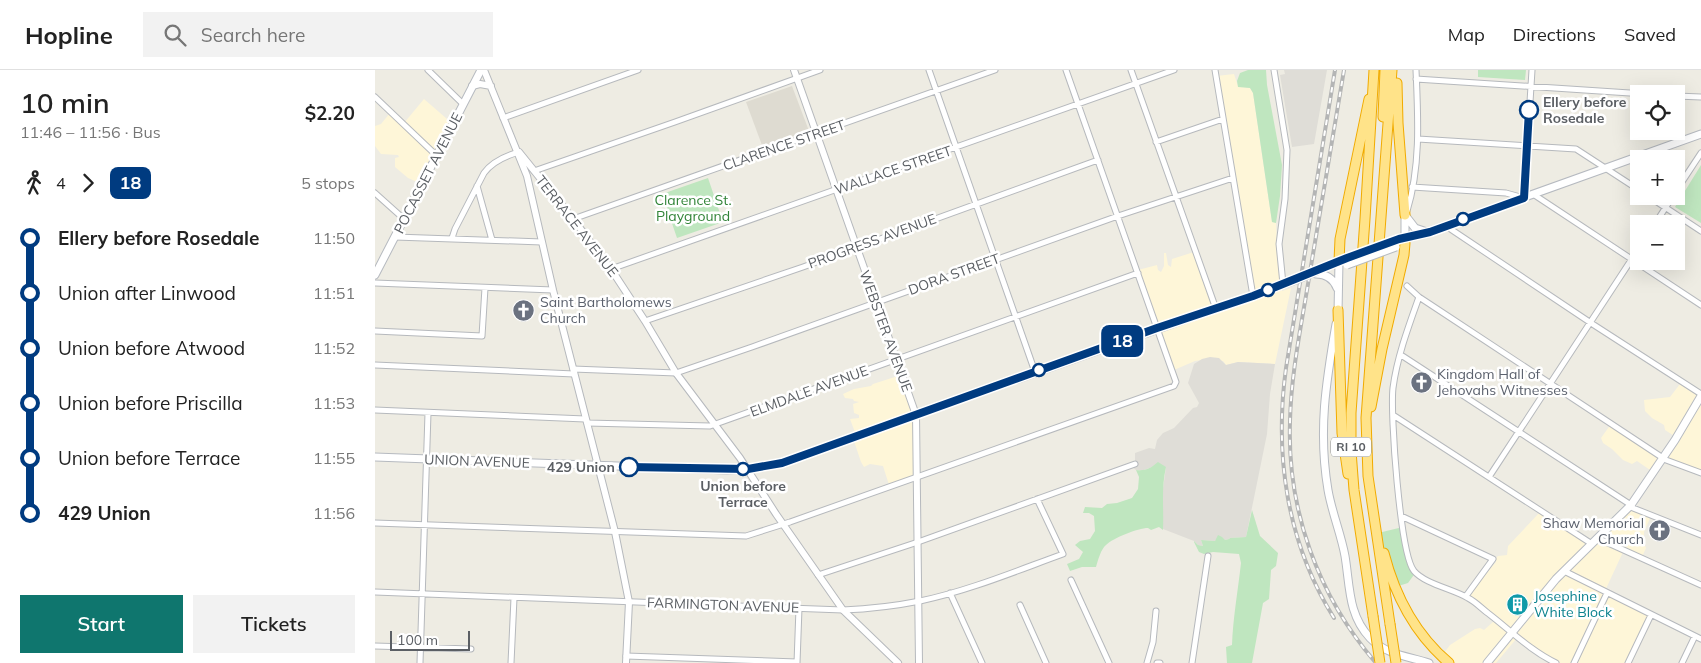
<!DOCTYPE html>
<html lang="en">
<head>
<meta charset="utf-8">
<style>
	:root { --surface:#fff; --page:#f2f2f2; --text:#222; --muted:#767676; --line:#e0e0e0; --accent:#0f766e }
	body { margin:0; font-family:Mulish,sans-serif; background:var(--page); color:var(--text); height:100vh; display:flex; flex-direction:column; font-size:19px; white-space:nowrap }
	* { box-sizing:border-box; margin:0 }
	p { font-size:16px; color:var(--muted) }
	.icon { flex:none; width:28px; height:28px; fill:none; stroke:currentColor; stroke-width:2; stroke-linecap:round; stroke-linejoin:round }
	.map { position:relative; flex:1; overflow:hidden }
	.details { display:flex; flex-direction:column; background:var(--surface); width:375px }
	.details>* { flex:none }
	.badge { padding:0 10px; border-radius:8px; font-size:18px; line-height:32px }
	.buttons { position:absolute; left:1255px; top:15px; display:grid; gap:10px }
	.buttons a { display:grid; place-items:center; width:55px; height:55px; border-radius:0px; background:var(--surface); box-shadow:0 5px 20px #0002; font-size:25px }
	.scale { position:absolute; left:15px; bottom:12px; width:80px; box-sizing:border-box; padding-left:5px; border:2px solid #5b5f64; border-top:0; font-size:14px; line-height:18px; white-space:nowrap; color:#5b5f64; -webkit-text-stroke:4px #fff; paint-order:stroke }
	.map>.badge { position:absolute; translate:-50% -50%; box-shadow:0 0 0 2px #fff }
	.legs { display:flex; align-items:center; gap:8px; height:55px; padding:0 20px; font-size:16px }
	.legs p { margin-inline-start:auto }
	.overview { display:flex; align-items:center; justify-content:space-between; height:85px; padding:0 20px }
	h1 { font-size:28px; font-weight:600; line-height:38px }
	.button { display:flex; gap:10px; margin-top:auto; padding:10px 20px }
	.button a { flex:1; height:58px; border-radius:0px; background:var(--accent); color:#fff; font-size:20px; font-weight:600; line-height:58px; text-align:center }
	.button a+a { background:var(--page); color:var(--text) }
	ul { padding:0 20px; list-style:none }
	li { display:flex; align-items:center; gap:18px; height:55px; font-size:19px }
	li i { display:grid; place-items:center; width:8px; height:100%; margin:0 6px; background:currentColor }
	li i::after { content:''; width:12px; height:12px; margin:-6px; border:4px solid; border-radius:50%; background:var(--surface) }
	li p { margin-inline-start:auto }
	li:first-child i { background:linear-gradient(#0000 50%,currentColor 0) }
	li:last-child i { background:linear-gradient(currentColor 50%,#0000 0) }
	header { display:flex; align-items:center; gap:30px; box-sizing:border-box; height:70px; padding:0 25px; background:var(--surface); border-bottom:1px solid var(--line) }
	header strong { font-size:24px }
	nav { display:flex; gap:28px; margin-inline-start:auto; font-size:18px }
	.search { width:350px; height:45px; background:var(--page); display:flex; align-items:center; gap:12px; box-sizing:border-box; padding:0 18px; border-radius:0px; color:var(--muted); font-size:19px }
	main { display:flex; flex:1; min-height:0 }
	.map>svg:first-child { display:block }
	.commercial { fill:#fef6d8 }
	.industrial { fill:#dfddd7 }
	.education { fill:#dedbd1 }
	.green { fill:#bfe6bf }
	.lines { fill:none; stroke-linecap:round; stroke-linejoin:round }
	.minor-casing { stroke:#b6b9bd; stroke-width:7 }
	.tertiary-casing { stroke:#b6b9bd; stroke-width:8 }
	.secondary-casing { stroke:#b6bac0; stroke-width:9 }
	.motorway-casing { stroke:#f1ab00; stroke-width:11 }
	.minor { stroke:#fff; stroke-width:5 }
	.tertiary { stroke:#fff; stroke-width:6 }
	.secondary { stroke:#fff; stroke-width:7 }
	.motorway { stroke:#ffe389; stroke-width:9 }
	.rail-casing { stroke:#b4b5b5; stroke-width:4 }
	.rail { stroke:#fff; stroke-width:2; stroke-dasharray:5.5; stroke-linecap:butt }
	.secondary-bridge-casing { stroke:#b6bac0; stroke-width:9; stroke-linecap:butt }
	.motorway-bridge-casing { stroke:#f1ab00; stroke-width:11; stroke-linecap:butt }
	.secondary-bridge { stroke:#fff; stroke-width:7 }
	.motorway-bridge { stroke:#ffe389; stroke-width:9 }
	.line-1-casing { stroke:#fff; stroke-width:11 }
	.line-1 { stroke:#003b80; stroke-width:8 }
	.stop-1-dot { fill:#fff; stroke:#003b80; stroke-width:2.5 }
	.labels { text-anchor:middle; stroke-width:5; stroke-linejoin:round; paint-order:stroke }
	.shield { fill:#fff; stroke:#8c8f92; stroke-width:1 }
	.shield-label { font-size:12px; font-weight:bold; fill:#5b5f64 }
	.stop-label { font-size:14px; font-weight:bold; fill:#5b5f64; stroke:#fff; text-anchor:start }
	.street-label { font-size:14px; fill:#5b5f64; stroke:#fff }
	.park-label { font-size:14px; fill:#328438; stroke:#fff }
	.worship-label { font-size:14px; fill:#5b616d; stroke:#fff; text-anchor:start }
	.culture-label { font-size:14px; fill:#0d838f; stroke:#fff; text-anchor:start }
</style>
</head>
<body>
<header>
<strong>Hopline</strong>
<div class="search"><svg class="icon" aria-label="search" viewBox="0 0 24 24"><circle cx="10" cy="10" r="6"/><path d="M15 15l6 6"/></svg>Search here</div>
<nav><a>Map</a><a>Directions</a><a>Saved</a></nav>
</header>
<main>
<section class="details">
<div class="overview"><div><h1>10 min</h1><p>11:46 – 11:56 · Bus</p></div><b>$2.20</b></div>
<div class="legs"><svg class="icon" aria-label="walk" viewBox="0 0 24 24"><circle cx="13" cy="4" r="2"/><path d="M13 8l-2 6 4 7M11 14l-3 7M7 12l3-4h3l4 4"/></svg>4<svg class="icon" aria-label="forward" viewBox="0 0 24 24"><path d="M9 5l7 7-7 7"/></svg><b class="badge" style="background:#003b80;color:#fff">18</b><p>5 stops</p></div>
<ul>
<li><i style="color:#003b80"></i><b>Ellery before Rosedale</b><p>11:50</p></li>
<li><i style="color:#003b80"></i><span>Union after Linwood</span><p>11:51</p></li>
<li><i style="color:#003b80"></i><span>Union before Atwood</span><p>11:52</p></li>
<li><i style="color:#003b80"></i><span>Union before Priscilla</span><p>11:53</p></li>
<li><i style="color:#003b80"></i><span>Union before Terrace</span><p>11:55</p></li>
<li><i style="color:#003b80"></i><b>429 Union</b><p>11:56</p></li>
</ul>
<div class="button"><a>Start</a><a>Tickets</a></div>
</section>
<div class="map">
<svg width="1326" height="593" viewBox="0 0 1326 593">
	<rect width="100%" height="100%" fill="#eeece3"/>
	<path class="commercial" d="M859 4 863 16 875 18 878 23 897 152 901 153 903 194 907 221 916 218 900 294 863 292 851 295 848 291 827 290 820 291 799 300 763 200 782 195 783 200 786 202 789 196V183H791L793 195 796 197 797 189 819 182 841 239 877 227 841 6Z
		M49 29 79 55 47 114 33 108 20 97V88L24 87 23 85 6 84 0 76V56L6 54 15 43 29 53Z
		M526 305 541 344 543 407 515 418 508 396 495 394 489 397 486 392 478 368 481 365 475 349 484 348V345L479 343 478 334 484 332 479 331 478 329 470 328 468 324 479 319 496 316 498 314Z
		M1305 314 1326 328V404L1288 388 1301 367 1290 360 1289 355 1277 348 1270 341 1269 330 1295 327Z
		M1236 354 1286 387 1278 402 1262 391 1257 394 1248 390 1237 379 1228 373 1226 368Z
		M1255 436 1276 446 1269 462V473L1271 478 1266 489 1248 482 1229 523 1276 547 1254 593H1178L1142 568 1121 593H1080L1066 587 1075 575 1100 559 1105 558 1109 560 1118 552 1119 550 1091 527 1121 492 1120 489 1123 486 1132 485 1133 476 1166 441 1215 473Z"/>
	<path class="industrial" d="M909 0H952L939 74 917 77 905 5 910 4Z
		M835 287 844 288 851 295 863 292 900 294 895 324 892 364 871 467 855 468 854 469 850 470 842 469 840 471 826 470 828 476 823 475 819 471 788 459 787 426 791 397H777L769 400H761L757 397 760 393V383L774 378 780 379 782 370 788 363 799 358 818 338 822 337 824 333 813 313 819 294 827 289Z"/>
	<path class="education" d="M417 16 434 61 388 78 371 32Z"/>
	<path class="green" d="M873 0H891L892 15 907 95 905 126 901 153 897 152 878 23 875 18 863 17 862 11 865 3Z
		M1103 0H1151L1150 10 1103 7Z
		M1326 95V153L1300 137Z
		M333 108 348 152 302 168 287 124Z
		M783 392 791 397C786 418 789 439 788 460L784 457 776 460 773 458C763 458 738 468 731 475 726 479 723 490 721 497H707L695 501 692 494 704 489 708 482 700 475 705 471 715 469 720 461 719 446 714 443H708L710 437 727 438 732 434 742 433 757 428 763 419 764 407 761 400C771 401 776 398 783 392Z
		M877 440 885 466 903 483 901 496 896 500 894 529 888 533 877 593H852L851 577 857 575C858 548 863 520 866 493L864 484 838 482 829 484 824 482 819 472V471L823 475 828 476 826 470 840 471 843 465 847 467 850 470 854 469 855 468 871 467Z
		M1028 457 1029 468 1041 502 1033 513 1020 517 1003 463Z"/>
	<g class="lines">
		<defs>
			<path id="minor" d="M53 0 88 34
				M554 0 660 302
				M756 0 841 239
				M840 0 878 226
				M899 0 912 80 910 129 904 174 908 214
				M1041 9 1270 24
				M1301 26 1326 27
				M0 27 62 86
				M128 48 263 0
				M1043 69 1201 79 1264 120
				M781 72 848 49
				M159 101 300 52 445 0
				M102 116 117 170
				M1037 117 1131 123 1149 128 1157 0
				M1301 121 1326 83
				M0 123 29 149
				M1158 124 1326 235
				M1273 126 1326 161
				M1032 141C1046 96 1043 46 1041 0
				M198 149 620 0
				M1280 154 1298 126
				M1071 156 1219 255 1326 324
				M20 167 167 172
				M77 168 80 159 109 103C117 92 130 86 144 82
				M236 199 799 0
				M0 213 178 220
				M1032 216 1044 227 1291 390 1326 403
				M1044 227C1034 255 1022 287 1018 318 1015 343 1025 484 1039 501 1050 514 1078 519 1093 528 1101 532 1107 539 1114 544 1136 561 1156 581 1181 593
				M270 251 428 197 723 90
				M0 261 107 266 110 218
				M1026 285 1256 435 1258 438 1326 465
				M0 295 199 304
				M198 299 301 303 377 277 743 146 858 108
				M0 340 210 349
				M1018 345 1217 474
				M212 353 335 356 763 203
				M1114 407 1264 178
				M1026 446 1118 489 1091 526
				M0 453 371 466 415 452 799 316 801 312 796 298 691 0
				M1222 468 1326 515
				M1189 501 1326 569
				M443 505 543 472 760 394
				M696 510 734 593
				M0 522 468 540C493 539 520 536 545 531 593 521 641 501 688 484L662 429
				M575 523 607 593
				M645 535 671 593
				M0 576 96 579
				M251 586 422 592
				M45 593 53 343
				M136 593 139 528
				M422 593 424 538
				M772 593 778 572 781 541
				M782 593H785
				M817 593 833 486
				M1199 593 1232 523
				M1253 593 1276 545
				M1307 593 1320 566"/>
			<path id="tertiary" d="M109 0 152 106 178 220 240 462 254 532 251 593
				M419 0 541 345 544 593
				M97 16 105 14 116 16
				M144 82 198 149 236 199 270 251 301 303 365 388 401 444 468 540 523 593"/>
			<path id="secondary" d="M1030 145 1040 158 1049 161
				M1021 170 1055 161 1326 64
				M1030 172V145
				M942 201 967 190
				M941 204C951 204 958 208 962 218
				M0 205 106 0
				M963 243 964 191
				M961 254C951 312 943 361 953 420 957 443 966 464 970 486 975 516 973 545 995 568 1011 585 1033 586 1054 593
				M0 387 352 400 373 399 407 393 921 210
				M1112 593 1181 509 1256 435 1300 370 1326 326"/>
			<path id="motorway" d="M1022 13 1023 53 1030 145
				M1008 47 1010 0
				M964 191 965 169 994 29
				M963 240 967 363 973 404
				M996 337 1007 279 1029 185 1030 173
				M1009 483C1020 526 1040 564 1074 593
				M998 546 979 420 976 381V343L990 149 999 0
				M1015 554 993 406 991 348 1017 0"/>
		</defs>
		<use href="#minor" class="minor-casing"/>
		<use href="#tertiary" class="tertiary-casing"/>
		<use href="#secondary" class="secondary-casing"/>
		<use href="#motorway" class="motorway-casing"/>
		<use href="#minor" class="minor"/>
		<use href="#tertiary" class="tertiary"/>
		<use href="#secondary" class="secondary"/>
		<use href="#motorway" class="motorway"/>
		<defs>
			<path id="rail" d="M969 0C958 67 946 135 935 202 927 252 916 302 915 352 912 440 943 526 1001 593
				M959 548C912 473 899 386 911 298L960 0"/>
		</defs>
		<use href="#rail" class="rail-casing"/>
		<use href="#rail" class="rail"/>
		<defs>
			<path id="secondary-bridge" d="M972 188 1021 170
				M972 195 1021 177
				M921 210 942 201"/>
			<path id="motorway-bridge" d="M998 546 1005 593
				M1015 554 1021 593"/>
		</defs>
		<use href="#secondary-bridge" class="secondary-bridge-casing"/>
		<use href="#motorway-bridge" class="motorway-bridge-casing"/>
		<use href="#secondary-bridge" class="secondary-bridge"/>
		<use href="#motorway-bridge" class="motorway-bridge"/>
	</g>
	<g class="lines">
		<defs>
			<path id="line-1" d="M254 397 373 399 407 393 782 258 878 226 972 188 1024 169 1055 162 1149 128 1154 40"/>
		</defs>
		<use href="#line-1" class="line-1-casing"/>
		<use href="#line-1" class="line-1"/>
	</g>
	<defs>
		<symbol id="church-disc" viewBox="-11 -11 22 22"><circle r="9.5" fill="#6b7280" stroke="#fff"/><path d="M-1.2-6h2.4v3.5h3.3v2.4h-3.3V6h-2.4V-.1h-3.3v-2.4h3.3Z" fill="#fff"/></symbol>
		<symbol id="building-disc" viewBox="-11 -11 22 22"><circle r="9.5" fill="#0f9aa8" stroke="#fff"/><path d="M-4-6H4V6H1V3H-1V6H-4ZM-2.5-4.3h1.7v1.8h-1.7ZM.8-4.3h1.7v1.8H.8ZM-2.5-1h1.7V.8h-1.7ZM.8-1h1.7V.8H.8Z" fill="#fff"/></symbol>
	</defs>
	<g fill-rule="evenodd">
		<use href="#church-disc" x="136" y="228" width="25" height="25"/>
		<use href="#church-disc" x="1034" y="300" width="25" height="25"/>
		<use href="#church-disc" x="1272" y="448" width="25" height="25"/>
		<use href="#building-disc" x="1130" y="522" width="25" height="25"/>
	</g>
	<g class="stop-1-dot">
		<circle cx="1154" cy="40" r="9"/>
		<circle cx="1088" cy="149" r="6"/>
		<circle cx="893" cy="220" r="6"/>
		<circle cx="664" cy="300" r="6"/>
		<circle cx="254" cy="397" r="9"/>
		<circle cx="368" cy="399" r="6"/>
	</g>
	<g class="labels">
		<rect class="shield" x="956" y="367.5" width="40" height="19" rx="4"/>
		<g class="shield-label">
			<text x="976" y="381">RI 10</text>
		</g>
		<g class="stop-label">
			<text x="1168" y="37">Ellery before<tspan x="1168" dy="16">Rosedale</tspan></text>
			<text x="240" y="402" text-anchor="end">429 Union</text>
			<text x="368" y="421" text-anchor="middle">Union before<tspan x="368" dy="16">Terrace</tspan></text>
		</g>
		<g class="street-label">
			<text transform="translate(409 75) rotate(-19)" y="5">CLARENCE STREET</text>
			<text transform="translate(518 100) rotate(-19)" y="5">WALLACE STREET</text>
			<text transform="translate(53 103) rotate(-63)" y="5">POCASSET AVENUE</text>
			<text transform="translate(202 156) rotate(52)" y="5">TERRACE AVENUE</text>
			<text transform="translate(497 171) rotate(-20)" y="5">PROGRESS AVENUE</text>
			<text transform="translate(579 204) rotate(-20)" y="5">DORA STREET</text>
			<text transform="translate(511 261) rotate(70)" y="5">WEBSTER AVENUE</text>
			<text transform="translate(434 321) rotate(-20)" y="5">ELMDALE AVENUE</text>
			<text transform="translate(102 391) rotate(2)" y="5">UNION AVENUE</text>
			<text transform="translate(348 535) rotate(2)" y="5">FARMINGTON AVENUE</text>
		</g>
		<g class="park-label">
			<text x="318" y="135">Clarence St.<tspan x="318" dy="16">Playground</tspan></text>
		</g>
		<g class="worship-label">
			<text x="165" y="237">Saint Bartholomews<tspan x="165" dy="16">Church</tspan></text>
			<text x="1062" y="309">Kingdom Hall of<tspan x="1062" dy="16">Jehovahs Witnesses</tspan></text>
			<text x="1269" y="458" text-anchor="end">Shaw Memorial<tspan x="1269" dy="16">Church</tspan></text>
		</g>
		<g class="culture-label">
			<text x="1159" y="531">Josephine<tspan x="1159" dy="16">White Block</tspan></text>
		</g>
	</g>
</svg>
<div class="buttons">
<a><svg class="icon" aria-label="locate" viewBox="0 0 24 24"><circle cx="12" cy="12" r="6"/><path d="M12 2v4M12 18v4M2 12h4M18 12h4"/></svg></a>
<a>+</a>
<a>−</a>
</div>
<div class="scale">100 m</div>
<b class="badge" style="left:747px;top:271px;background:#003b80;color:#fff">18</b>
</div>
</main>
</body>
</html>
